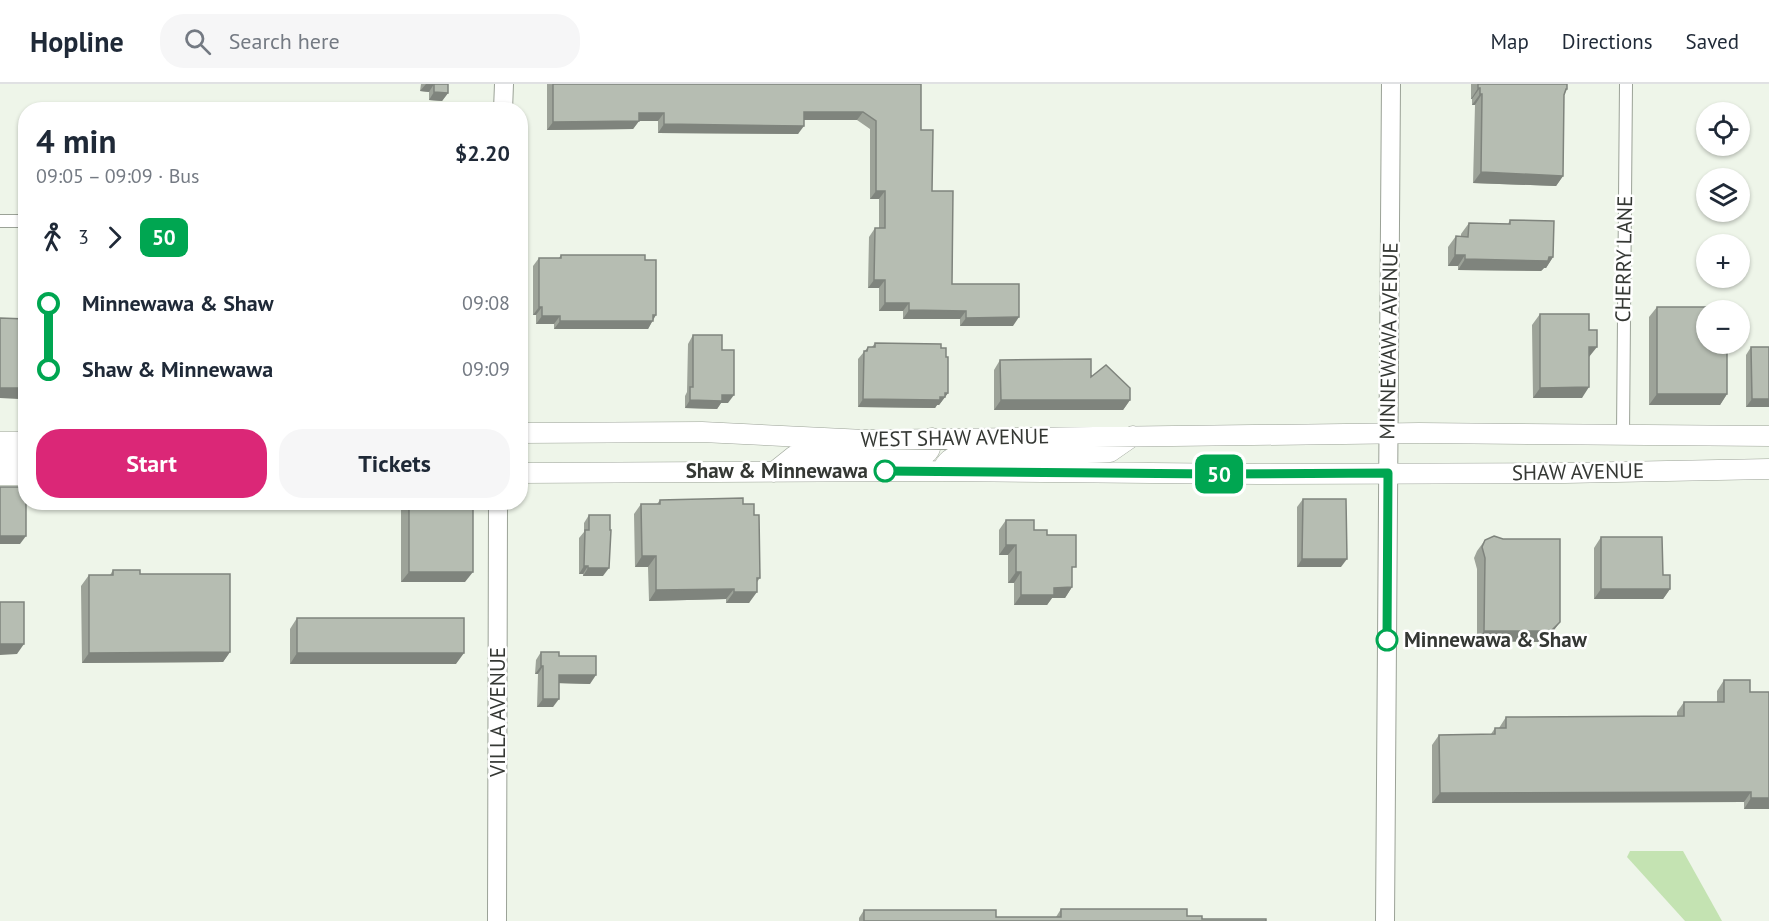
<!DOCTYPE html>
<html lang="en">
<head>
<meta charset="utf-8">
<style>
	:root { --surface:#fff; --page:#f6f6f7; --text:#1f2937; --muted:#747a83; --line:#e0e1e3; --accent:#db2777 }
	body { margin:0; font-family:"PT Sans",sans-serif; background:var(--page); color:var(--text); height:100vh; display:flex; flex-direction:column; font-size:22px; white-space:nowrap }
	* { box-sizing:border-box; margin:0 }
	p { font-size:20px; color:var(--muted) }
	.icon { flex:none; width:33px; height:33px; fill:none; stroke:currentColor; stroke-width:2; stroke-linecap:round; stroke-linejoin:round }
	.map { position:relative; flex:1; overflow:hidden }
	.panel { position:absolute; left:18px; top:18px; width:510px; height:408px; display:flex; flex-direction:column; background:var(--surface); border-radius:24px; box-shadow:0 2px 4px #0004 }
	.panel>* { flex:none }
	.badge { padding:0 12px; border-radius:9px; font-size:21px; line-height:39px }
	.fabs { position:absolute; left:1696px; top:18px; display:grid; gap:12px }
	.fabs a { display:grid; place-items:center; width:54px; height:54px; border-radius:50%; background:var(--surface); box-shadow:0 2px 4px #0004; font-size:30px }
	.map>.badge { position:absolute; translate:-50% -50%; box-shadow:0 0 0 3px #fff }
	.legs { display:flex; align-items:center; gap:9px; height:66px; padding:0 18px; font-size:20px }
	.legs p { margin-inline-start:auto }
	.headline { display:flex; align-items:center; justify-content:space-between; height:102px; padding:0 18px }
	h1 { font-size:33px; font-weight:700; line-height:45px }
	.action { display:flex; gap:12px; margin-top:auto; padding:12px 18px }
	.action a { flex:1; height:69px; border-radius:24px; background:var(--accent); color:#fff; font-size:24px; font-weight:700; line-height:69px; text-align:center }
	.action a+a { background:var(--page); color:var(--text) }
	ul { padding:0 18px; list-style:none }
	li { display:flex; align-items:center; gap:21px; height:66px; font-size:22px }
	li i { display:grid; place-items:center; width:9px; height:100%; margin:0 8px; background:currentColor }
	li i::after { content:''; width:15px; height:15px; margin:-8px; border:4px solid; border-radius:50%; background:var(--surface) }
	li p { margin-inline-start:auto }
	li:first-child i { background:linear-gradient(#0000 50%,currentColor 0) }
	li:last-child i { background:linear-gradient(currentColor 50%,#0000 0) }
	header { display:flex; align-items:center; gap:36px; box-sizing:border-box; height:84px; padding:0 30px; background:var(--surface); border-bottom:2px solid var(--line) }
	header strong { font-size:28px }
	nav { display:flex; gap:33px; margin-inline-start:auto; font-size:21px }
	.search { width:420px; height:54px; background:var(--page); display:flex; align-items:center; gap:15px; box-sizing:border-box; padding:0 21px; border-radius:24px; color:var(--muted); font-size:22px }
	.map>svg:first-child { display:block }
	.green { fill:#c4e3b2 }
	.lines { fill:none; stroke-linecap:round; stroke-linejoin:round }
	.street-casing { stroke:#9ba297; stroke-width:14 }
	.secondary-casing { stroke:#9ba297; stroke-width:20 }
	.primary-casing { stroke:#9ba297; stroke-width:21 }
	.street { stroke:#fff; stroke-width:12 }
	.secondary { stroke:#fff; stroke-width:18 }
	.primary { stroke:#fff; stroke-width:20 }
	.wall { fill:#9da399 }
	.shaded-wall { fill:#7f847d }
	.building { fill:#b6bdb2; stroke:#7f847d; stroke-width:1.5 }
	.line-1-casing { stroke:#fff; stroke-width:14 }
	.line-1 { stroke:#00a651; stroke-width:9 }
	.stop-1-dot { fill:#fff; stroke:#00a651; stroke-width:3 }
	.labels { text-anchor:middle; stroke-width:5; stroke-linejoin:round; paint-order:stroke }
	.street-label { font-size:21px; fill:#353834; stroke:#fff }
	.stop-label { font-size:21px; font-weight:bold; fill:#353834; stroke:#fff; text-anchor:end }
</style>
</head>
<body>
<header>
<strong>Hopline</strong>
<div class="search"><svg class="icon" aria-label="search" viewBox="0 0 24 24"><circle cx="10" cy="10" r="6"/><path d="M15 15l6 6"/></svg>Search here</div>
<nav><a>Map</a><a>Directions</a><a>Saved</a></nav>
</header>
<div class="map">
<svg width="1769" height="837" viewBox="0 0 1769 837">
	<rect width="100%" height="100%" fill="#eef5e9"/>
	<path class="green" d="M1630 767H1683L1722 837H1685L1627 773Z"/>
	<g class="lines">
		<defs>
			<path id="street" d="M0 137H26
				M1623 350 1626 0"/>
			<path id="secondary" d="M503 26 504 0
				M497 837 498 418
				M1385 837 1391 0"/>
			<path id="primary" d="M520 349 702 348 865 356 1419 349 1769 352
				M0 358H26
				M0 375H26
				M942 387C946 377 951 373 961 371L1110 368 1133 352
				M774 388 794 372H920C930 370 931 364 932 354
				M520 389 942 387 1257 390 1565 389 1769 385
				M0 391H26"/>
		</defs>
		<use href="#street" class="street-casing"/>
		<use href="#secondary" class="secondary-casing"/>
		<use href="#primary" class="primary-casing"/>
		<use href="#street" class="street"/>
		<use href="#secondary" class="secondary"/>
		<use href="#primary" class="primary"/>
	</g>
	<path class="wall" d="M421 0H448V9L442 17 429 16V8L420 7Z
		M547 0H921V46L932 107 952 200 1013 242H960V235H903V227H879V204H868L869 153 875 144H879V115H870V45L857 36H804L798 50 658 49V37H639L633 45 547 46Z
		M1471 0H1567V5L1564 11 1563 92 1556 102 1473 99 1475 21H1472V15H1471Z
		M1510 136 1553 173 1546 184H1544L1541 187 1458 186V182H1448V163L1456 152H1461V150L1469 139 1508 140Z
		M561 171 645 176 653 235 648 245H554V240H536V231H533V182L539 174H559Z
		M1657 223 1727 310 1720 321H1649V233Z
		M1540 230 1589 246V273L1582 314H1533L1532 241Z
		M693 251 722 266 728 319H721L717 325 685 324V312L687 308 688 260Z
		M875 259 941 264 946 273 948 309 939 321H937L935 324 858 323V275L868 263H872Z
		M1751 263H1769V323H1746V271Z
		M1000 276 1091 293 1130 316 1123 326H994V286Z
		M1303 415 1341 483H1297V423Z
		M660 416 743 420 754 431 760 494 757 498 749 519H726V515L649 517 648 483H635L634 430 641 420H657Z
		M404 418H473L465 498H401V422Z
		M589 431 603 492H583V490H579V454L584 448V439Z
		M1006 436 1047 451 1072 490V503L1065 514H1052L1047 521H1014V499H1008V471H999V446Z
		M1601 453 1663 491 1670 505 1663 515H1594V464Z
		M1485 456 1552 549 1544 558 1477 557V485L1474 474 1477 467Z
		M113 486 140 490 230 568 223 578 82 579 81 502 89 491H110Z
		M297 534 456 580H290V545Z
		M541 568 559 572 590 600 559 599 553 623H537L538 590H535L536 576Z
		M1724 596 1750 608 1769 725H1744V718L1432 719V661L1439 651 1491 650 1495 644H1499L1506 633 1677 632V628L1684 618H1717V607Z
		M1061 825 1187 832 1202 835 1266 837H859V834L864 826 996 833H1056Z"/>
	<path class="shaded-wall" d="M426 0H434L429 8 420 7Z
		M1478 4H1480L1472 15H1471Z
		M434 8 448 9 442 17 429 16Z
		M1480 10H1482L1475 21H1472Z
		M804 28H863L857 36H798Z
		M639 29H664L658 37H633Z
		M639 37 633 45 547 46 553 38Z
		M664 40 804 42 798 50 658 49Z
		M1481 88 1563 92 1556 102 1473 99Z
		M876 107H885L879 115H870Z
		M1455 171H1465L1458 182H1448Z
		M1553 173 1546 184H1544L1541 187 1458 186 1465 175Z
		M874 196H885L879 204H868Z
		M885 219H909L903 227H879Z
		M539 223H542L536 231H533Z
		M909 226 966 227 960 235H903Z
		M656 231 648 245H554L560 237Z
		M542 232H560L554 240H536Z
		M1019 233 1013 242H960L966 234Z
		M1589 263H1597L1589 273Z
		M1589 303 1582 314H1533L1540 304Z
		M0 304H26V305L19 315 0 314Z
		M948 309 939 321H937L935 324 858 323 863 315Z
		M1657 310H1727L1720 321H1649Z
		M722 311H734L728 319H721L717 325 685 324 690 316Z
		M1752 315H1769V323H1746Z
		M1001 316H1130L1123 326H994Z
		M0 452H26L20 460H0Z
		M1006 461H1016L1008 471H999Z
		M642 472H656L648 483H635Z
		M1302 475H1347L1341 483H1297Z
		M584 482H588L583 490H579Z
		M588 484H609L603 492H583Z
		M409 488H473L465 498H401Z
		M1016 488H1021L1014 499H1008Z
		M1072 503 1065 514H1052L1047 521H1014L1021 511 1054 504Z
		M734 505 726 515 649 517 656 506Z
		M1601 505H1670L1663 515H1594Z
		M734 508H757L749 519H726Z
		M1560 538 1552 549 1544 558 1477 557 1484 547Z
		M0 560H24L17 570 0 571Z
		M230 568 223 578 82 579 89 569Z
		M297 569H464L456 580H290Z
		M541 582H543L538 590H535Z
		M559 591H596L590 600 554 599Z
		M543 615H559L553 623H537Z
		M1751 708 1744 718 1432 719 1440 709Z
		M1751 714H1769V725H1744Z"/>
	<path class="building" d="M434 0H448V9L434 8Z
		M553 0H921V46H933L932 107H953L952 200H1019V233L966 234V227L909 226V219H885V196H874L875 144H885V107H876V37L863 28H804V42L664 40V29H639V37L553 38Z
		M1478 0H1567V5H1566L1564 11 1563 92 1481 88 1482 10H1480V4H1478Z
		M1510 136 1554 137 1553 173H1549L1548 177 1465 175V171H1455L1456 152 1468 153 1469 139 1510 140Z
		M561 171H645V176H656V231H653V237H560V232H542V223H539V174H561Z
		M1657 223H1727V226H1707V260H1727V310H1657Z
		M1540 230H1589V246H1597V263H1589V303L1540 304Z
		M0 234 26 235V304H0Z
		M693 251H722V266H734V311H722V317L690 316V303H693Z
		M875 259 941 260V264H946V273H948V309H945V313H940V316L863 315 864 267H867L868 263H875Z
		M1751 263H1769V315H1752Z
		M1091 275V293L1106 281 1130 304V316H1001L1000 276Z
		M0 403H26V452H0Z
		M743 414V420H754V431H759L760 494H757V508H734V505L656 506V472H642L641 420H660V416Z
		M1303 415H1346L1347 475H1302Z
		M409 418H473V488H409Z
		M589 431H610V446H611L609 484H588V482H584L585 446H589Z
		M1006 436H1034V446H1047V451H1076V483H1072V503L1054 504V511H1021V488H1016V461H1006Z
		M1494 452 1503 455H1560V538L1551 547H1484L1485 474 1482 463 1485 456Z
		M1601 453H1662L1663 491H1670V505H1601Z
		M113 486H140V490H230V568L89 569V491H113Z
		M0 518H24V560H0Z
		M297 534H464V569H297Z
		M541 568H559V572H596V591H559V615H543V582H541Z
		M1724 596H1750V608H1769V714H1751V708L1440 709 1439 651 1495 650V644H1506V633L1684 632V618H1724Z
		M1061 825H1187V832H1202V835H1266V837H864V826H996V833H1061Z"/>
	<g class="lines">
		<defs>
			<path id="line-1" d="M885 387 1215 390 1388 389 1387 556"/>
		</defs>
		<use href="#line-1" class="line-1-casing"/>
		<use href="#line-1" class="line-1"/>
	</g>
	<g class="stop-1-dot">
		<circle cx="885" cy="387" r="10"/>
		<circle cx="1387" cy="556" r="10"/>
	</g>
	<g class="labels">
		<g class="street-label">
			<text transform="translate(1624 175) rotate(-89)" y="7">CHERRY LANE</text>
			<text transform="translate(1389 257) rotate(-89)" y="7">MINNEWAWA AVENUE</text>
			<text transform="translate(955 354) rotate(-1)" y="7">WEST SHAW AVENUE</text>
			<text transform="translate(1578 388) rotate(-1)" y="7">SHAW AVENUE</text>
			<text transform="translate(498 628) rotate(-90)" y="7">VILLA AVENUE</text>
		</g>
		<g class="stop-label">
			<text x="868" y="394">Shaw &amp; Minnewawa</text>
			<text x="1404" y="563" text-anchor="start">Minnewawa &amp; Shaw</text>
		</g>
	</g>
</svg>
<div class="fabs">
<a><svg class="icon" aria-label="locate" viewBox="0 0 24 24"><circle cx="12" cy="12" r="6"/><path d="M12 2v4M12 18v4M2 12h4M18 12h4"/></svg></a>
<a><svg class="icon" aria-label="layers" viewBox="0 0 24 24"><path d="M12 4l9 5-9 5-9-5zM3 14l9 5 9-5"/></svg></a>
<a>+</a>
<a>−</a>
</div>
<b class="badge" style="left:1219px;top:390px;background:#00a651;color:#fff">50</b>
<section class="panel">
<div class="headline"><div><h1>4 min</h1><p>09:05 – 09:09 · Bus</p></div><b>$2.20</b></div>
<div class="legs"><svg class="icon" aria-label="walk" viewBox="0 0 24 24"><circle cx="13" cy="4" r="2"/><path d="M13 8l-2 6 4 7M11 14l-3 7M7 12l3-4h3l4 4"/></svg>3<svg class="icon" aria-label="forward" viewBox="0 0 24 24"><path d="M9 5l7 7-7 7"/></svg><b class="badge" style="background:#00a651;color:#fff">50</b></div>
<ul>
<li><i style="color:#00a651"></i><b>Minnewawa &amp; Shaw</b><p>09:08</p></li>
<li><i style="color:#00a651"></i><b>Shaw &amp; Minnewawa</b><p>09:09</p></li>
</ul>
<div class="action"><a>Start</a><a>Tickets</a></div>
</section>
</div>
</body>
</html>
